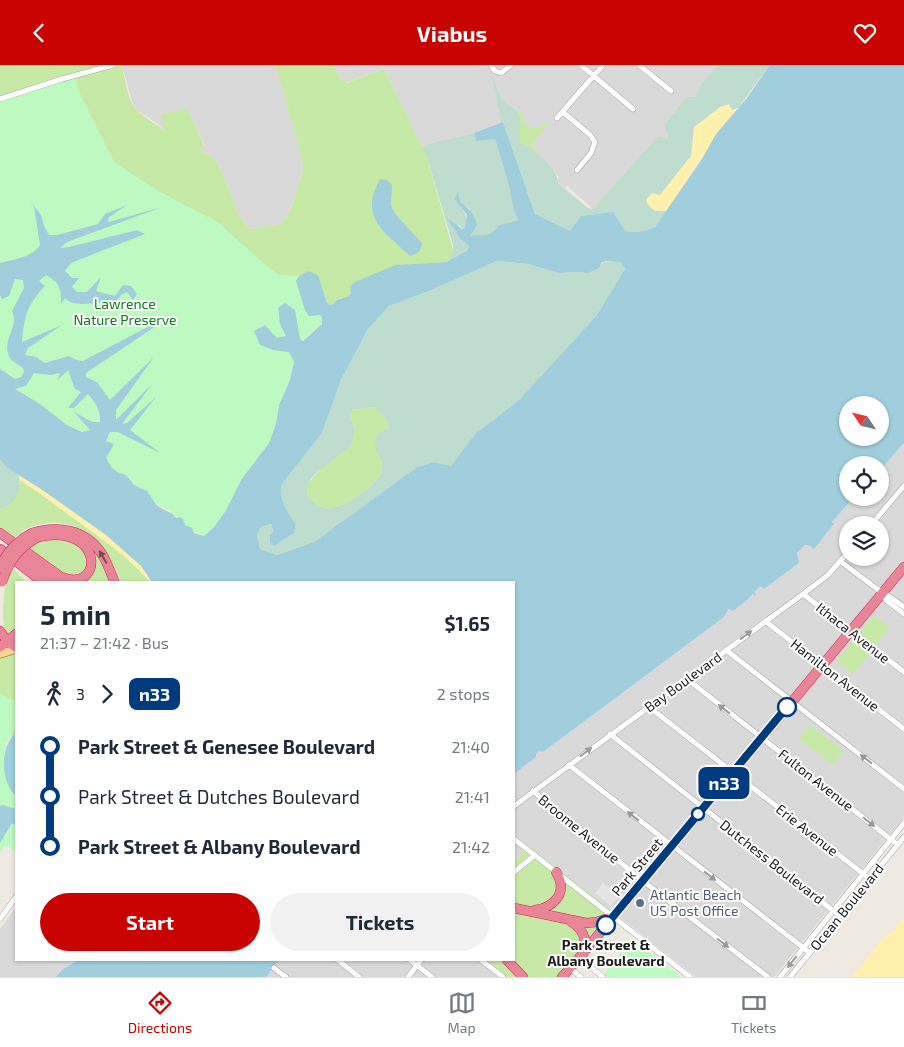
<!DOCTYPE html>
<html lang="en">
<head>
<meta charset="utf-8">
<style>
	:root { --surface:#fff; --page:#f2f2f3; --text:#1f2937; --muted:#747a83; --line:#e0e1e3; --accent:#c80300 }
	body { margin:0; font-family:"Exo 2",sans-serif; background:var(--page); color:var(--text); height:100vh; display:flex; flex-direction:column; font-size:19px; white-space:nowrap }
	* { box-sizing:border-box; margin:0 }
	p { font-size:16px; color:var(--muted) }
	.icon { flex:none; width:28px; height:28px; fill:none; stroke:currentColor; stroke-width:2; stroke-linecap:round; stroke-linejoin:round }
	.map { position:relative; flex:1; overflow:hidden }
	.side { position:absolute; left:15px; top:516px; width:500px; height:380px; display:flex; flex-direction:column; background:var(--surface); border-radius:0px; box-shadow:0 1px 4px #0004 }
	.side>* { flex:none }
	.badge { padding:0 10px; border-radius:8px; font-size:18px; line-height:32px }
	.needle { width:32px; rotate:305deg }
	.tools { position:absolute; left:839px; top:331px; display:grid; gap:10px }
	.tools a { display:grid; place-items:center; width:50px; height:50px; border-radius:50%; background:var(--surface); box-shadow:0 1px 4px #0004; font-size:25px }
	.map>.badge { position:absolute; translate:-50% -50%; box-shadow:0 0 0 2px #fff }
	.legs { display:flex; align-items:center; gap:8px; height:55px; padding:0 25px; font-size:16px }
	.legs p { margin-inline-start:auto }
	.summary { display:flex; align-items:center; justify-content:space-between; height:85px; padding:0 25px }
	h1 { font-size:28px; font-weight:700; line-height:38px }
	.button { display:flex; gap:10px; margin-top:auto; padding:10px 25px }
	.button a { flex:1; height:58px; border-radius:30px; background:var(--accent); color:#fff; font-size:20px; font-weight:700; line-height:58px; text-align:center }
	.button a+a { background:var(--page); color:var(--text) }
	ul { padding:0 25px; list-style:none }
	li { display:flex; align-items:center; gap:18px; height:50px; font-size:19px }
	li i { display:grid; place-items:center; width:8px; height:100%; margin:0 6px; background:currentColor }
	li i::after { content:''; width:12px; height:12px; margin:-6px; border:4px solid; border-radius:50%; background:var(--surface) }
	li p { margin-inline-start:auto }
	li:first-child i { background:linear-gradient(#0000 50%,currentColor 0) }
	li:last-child i { background:linear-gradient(currentColor 50%,#0000 0) }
	header { display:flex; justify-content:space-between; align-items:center; height:65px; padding:0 25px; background:var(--accent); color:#fff; font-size:22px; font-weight:700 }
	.tabs { display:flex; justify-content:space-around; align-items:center; height:70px; border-top:1px solid var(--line); background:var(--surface); font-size:14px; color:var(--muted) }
	.tabs a { display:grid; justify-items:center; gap:2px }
	.tabs .on { color:var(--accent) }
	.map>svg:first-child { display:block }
	.residential { fill:#dad9d9; fill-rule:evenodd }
	.grass { fill:#c6eaa5 }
	.wetland { fill:#beddcf; fill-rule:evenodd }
	.sand { fill:#fff0ae }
	.park { fill:#bcfac2 }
	.parking { fill:#e4e4e4 }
	.water { fill:#a0cedd; fill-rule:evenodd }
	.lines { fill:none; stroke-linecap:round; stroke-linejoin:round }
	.street-casing { stroke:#a3a3a3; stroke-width:6 }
	.primary-casing { stroke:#946600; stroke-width:9 }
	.highway-casing { stroke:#db1f5c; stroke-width:10 }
	.street { stroke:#fff; stroke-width:5 }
	.primary { stroke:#fed396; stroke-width:8 }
	.highway { stroke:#e88697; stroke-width:9 }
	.highway-bridge-casing { stroke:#db1f5c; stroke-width:10; stroke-linecap:butt }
	.highway-bridge { stroke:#e88697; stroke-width:9 }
	.oneway { fill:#784c53 }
	.oneway2 { fill:#999 }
	.line-1-casing { stroke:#fff; stroke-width:11 }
	.line-1 { stroke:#003b80; stroke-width:8 }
	.stop-1-dot { fill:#fff; stroke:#003b80; stroke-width:2.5 }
	.service-dot { fill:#5c6f8a; stroke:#fff; stroke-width:2 }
	.labels { text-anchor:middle; stroke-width:4; stroke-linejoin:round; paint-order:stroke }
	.park-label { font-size:14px; fill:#087c14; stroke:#fff }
	.street-label { font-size:14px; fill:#1c1c1c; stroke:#fff }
	.service-label { font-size:14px; fill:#4e5e75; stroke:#fff; text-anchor:start }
	.stop-label { font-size:14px; font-weight:bold; fill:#1c1c1c; stroke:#fff }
</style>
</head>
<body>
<header><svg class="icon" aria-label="back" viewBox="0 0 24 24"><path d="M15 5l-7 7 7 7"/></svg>Viabus<svg class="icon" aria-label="heart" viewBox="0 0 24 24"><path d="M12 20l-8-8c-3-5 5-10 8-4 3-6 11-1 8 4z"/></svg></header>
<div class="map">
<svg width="904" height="912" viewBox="0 0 904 912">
	<rect width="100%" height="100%" fill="#eeeae1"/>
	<path class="residential" d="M128 0H275L295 67 303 104 291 144 282 158 272 161 250 164 239 151 225 114 217 97 210 90 200 85H193L205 81 188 45 166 71 165 66 158 59 137 45 133 40 122 1Z
		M334 0H718L701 19 700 27 697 32H687L670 71 667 74 658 71 593 144 566 120V124L558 117V111L548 97 539 90 532 78 548 58 546 57 538 64 533 65 526 61 523 53V48L503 36 493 14 501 58 474 68 431 78 422 83 384 4 345 18 339 12Z
		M904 378V752L774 912H696L528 780 514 798V709L526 700 539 686 543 687 551 681 724 552 730 544 741 539 748 535 753 529 755 530 754 527 760 520 764 524 799 498 797 488 805 480 814 483 834 459 832 457 853 433 880 432V405ZM848 460H880V492H848Z
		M16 842V895H78L59 907 56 912H0V864Z
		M279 895H481L503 912H266Z"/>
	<path class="grass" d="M0 0H128L122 2C125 13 128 36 136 44 144 53 156 58 165 66L161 50 184 43 188 45 205 82 198 84 210 90 217 97 225 114 239 151 250 164 272 161 282 158 291 144 303 104 295 67 275 0H334L339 12 346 18 384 4 427 92 455 192 448 197 395 200 351 228 349 231 337 235 333 239 330 240 327 238 318 210 287 222 0 51 57 28 53 18 70 13 73 24 75 11 0 34Z
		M514 43 523 48V53L526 61C535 65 538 64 546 57L549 58 532 79C539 91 549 99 558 111L520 77V51Z
		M374 342 386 353 389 363 378 368 377 389 381 394 382 408C368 425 343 449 319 441 315 439 311 434 307 431V420L355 363 350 354 352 345Z
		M20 415C47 433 72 452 98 471 117 485 135 499 150 517H121C107 477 74 445 28 463 22 465 17 471 12 475L0 463V444L3 443 20 419Z
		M59 472 72 475 89 490 87 506 72 514 25 484 40 475Z
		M98 485 114 517 81 518C94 511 96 501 95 487Z
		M11 501 26 517 16 518V567L7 573C0 557 3 518 11 501Z
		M874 550 890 563 875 581 859 568Z
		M854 574 871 587 853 609 836 596Z
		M9 587 16 588V667L10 672 0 688V592Z
		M810 660 844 686 833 700 799 674Z
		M528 780 615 848 563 912H503L481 895H514V798Z"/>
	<path class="wetland" d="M718 0H770L738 43 732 45 691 91 660 131 655 146H666L655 162 645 166 637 168 625 166H570L535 149 503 57 501 58 492 11 503 36 514 43 520 51V77C535 87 556 98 558 118L588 143 593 144 658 71 667 74 669 71 664 60 687 32H697L701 19Z
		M474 68 476 76 495 74 508 117 514 146 519 155 499 160C490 173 483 169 470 172V144L460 137 458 128C458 132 458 137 460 140 465 149 469 152 465 163L463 164 459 160 453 163 460 174 469 181 468 185 448 197 453 187V180L427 92 422 83 431 78Z
		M497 196 528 199 558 208 577 207 588 208C601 198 603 195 620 197L625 204 597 250 519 335 475 369 451 401 434 397 417 402 314 477 277 490 260 484 257 470 261 462 272 459 274 462 275 481 294 468 296 459C287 448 278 433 282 419L322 368 341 315 368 264 389 241 429 226ZM374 342 386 353 389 363 378 368 375 376 377 389 381 394 382 408C368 425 343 449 319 441 315 439 311 434 307 431V420L315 409 351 381 355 363 350 354 352 345Z
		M0 394 6 402 19 410C21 428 17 438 0 444Z"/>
	<path class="sand" d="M729 39 732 45 738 43C711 75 690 112 666 146 655 146 650 146 646 135L652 128 660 130 691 91 694 62 720 42Z
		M19 410C58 435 130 478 152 517H150C135 499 117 485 98 471 72 452 47 433 20 415Z
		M904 852V912H852L883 873 893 866Z"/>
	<path class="park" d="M75 13 78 25 114 97 153 123 219 158 263 198 279 210 299 211 296 216 322 252V259L289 286 294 297 290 315 279 340 276 359 269 378 241 415 225 447 214 462 204 471C191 466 184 458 173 449 161 439 155 442 147 426L134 420 112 403 82 367 67 360 40 339 15 324 21 322 0 304V37Z
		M0 629 16 637V661L5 681 16 688V787L6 780 0 788Z
		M632 873 681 912H606L603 910Z"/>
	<path class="parking" d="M603 818 619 830 611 841 595 828Z"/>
	<path class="water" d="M770 0H904V378L880 405V400H848V432L853 433 832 457 834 459 814 484 810 481 805 480 797 488 799 498 764 524 760 521 754 527 756 529 755 531 753 529 747 535 733 546 729 544 724 552 708 564 551 681 543 687 539 686 536 689V692L514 709V518L152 517 141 501 106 470 41 424 6 402 0 394V304L15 314 21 312 24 307 23 303C19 300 13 297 10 293 0 275 20 263 12 246L24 223 23 215 15 214 9 231 2 234 0 230V198C15 194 31 193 40 180L34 142 30 136 41 150 44 161 49 170H57L98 159 105 149 127 140 108 153 109 157 162 142 67 177 60 183 69 182 137 165 145 169 71 198 65 206 72 213H79L72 222 77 227H87L101 212 96 226 115 231 123 220 131 221 137 229 133 235 127 227 121 230 114 240C110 239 106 238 102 238 90 237 75 243 65 233L61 239C61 223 60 218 46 210L39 216 45 221C27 240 24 252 22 277L62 260 28 283 25 290 36 292 45 298 69 291 77 295 83 296 157 257 156 261 86 308V312L97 317 110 335 154 292 116 345V355L153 318 122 359 127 358 156 332 130 365 160 388 118 367H110L106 376 114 379 106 393 112 403 119 408 126 410 134 420 147 426C151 431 153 437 159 442 165 446 172 447 176 453L180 452 183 454 185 460 192 463 194 468 204 471 214 462 225 447 241 415 269 378 276 359 279 340 290 315 294 297 289 287 273 285 260 280 254 266 265 260 277 273 286 271 280 259 278 243 285 238 295 245 300 274 303 276 322 259V252L320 250 309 251 305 245 296 216 299 211 308 206 318 210 327 238 330 240 333 239 337 235 349 231 351 228 350 221 355 217 395 200 447 197 468 185 469 181 460 174 447 153 462 164 465 163 467 150 455 134 458 126 460 137C469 143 474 149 477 160L470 171C484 169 490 173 499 160L519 155 514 146 508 117 495 74 476 76 474 68 503 57 535 149 570 166 581 151 613 147 625 166C637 168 644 167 655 162L702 94 716 69 747 33ZM497 196 528 199 558 208 577 207 588 208 599 203 601 198 606 196 620 197 625 204 597 250 519 335 475 369 451 401 434 397 417 402 314 477 277 490 260 484 257 470 261 462 271 459 274 466 270 470V478L275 481 294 468 296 459C287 448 278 433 282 419L322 368 341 315 368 264 389 241 429 226ZM68 305 75 324 81 327 68 343H74L88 329C95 337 101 346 100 357H92L74 347 90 365 82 367 67 360 40 339 15 324 26 321 34 308 51 310 60 308 57 316ZM848 340H880V372H848Z
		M380 114 387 115 392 120C392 126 391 136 391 140 392 149 415 169 422 178 421 186 419 188 410 191 385 167 358 153 380 114Z
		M16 667V731C0 717 0 682 16 667Z
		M2 740 16 744V761L12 758 0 778V741Z
		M78 895H279L266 912H56C61 903 70 901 78 895Z"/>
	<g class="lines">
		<defs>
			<path id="street" d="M491 0 495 6 501 8 511 0
				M581 0 633 44
				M639 0 671 26
				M0 34 62 14 113 0
				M563 47 590 70 595 77 591 88 577 105
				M557 53 603 0
				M871 460 904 421
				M840 496 877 524 889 531 904 542
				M882 528 886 535 904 549
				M803 529 904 607
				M765 556 904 664
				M726 585 904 724
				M687 614 898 780
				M649 642 870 814
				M610 669 840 851
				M569 700 810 888
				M533 726 643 816 768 912
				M514 741 803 529 828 510 848 487
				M514 774 690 912
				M514 807 535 790
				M0 854 16 832
				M579 893 603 912
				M338 895 359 912
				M410 895 432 912
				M481 895 503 912
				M274 903 286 912
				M571 904 581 912
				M408 912 421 895
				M780 912 904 758
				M790 912 904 772"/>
			<path id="primary" d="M0 589 16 584"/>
			<path id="highway" d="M0 468 61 512C105 529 104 457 38 472
				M32 468C57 460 86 464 102 489 107 497 111 508 115 518
				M0 484 44 518
				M24 492 57 518
				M0 566 7 576 16 582
				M0 582 16 569
				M514 843 586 858 597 857 611 852
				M535 845C556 842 568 826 556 807
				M570 856C582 863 588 873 583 886
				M507 895 523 912
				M562 912 579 893 904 502"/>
		</defs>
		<use href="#street" class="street-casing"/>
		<use href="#primary" class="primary-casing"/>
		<use href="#highway" class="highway-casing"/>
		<use href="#street" class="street"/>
		<use href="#primary" class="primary"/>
		<use href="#highway" class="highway"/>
		<defs>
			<path id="highway-bridge" d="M0 503C6 487 17 476 32 468
				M2 517C9 496 18 483 38 472"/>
		</defs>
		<use href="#highway-bridge" class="highway-bridge-casing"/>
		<use href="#highway-bridge" class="highway-bridge"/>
	</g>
	<defs><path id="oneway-solid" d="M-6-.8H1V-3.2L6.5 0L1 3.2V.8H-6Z" transform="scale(1.25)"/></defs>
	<use class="oneway" href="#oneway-solid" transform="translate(103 492) rotate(-120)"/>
	<g class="oneway2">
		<use href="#oneway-solid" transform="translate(746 570) rotate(-36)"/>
		<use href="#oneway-solid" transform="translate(724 644) rotate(-142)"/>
		<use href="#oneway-solid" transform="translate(586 687) rotate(-37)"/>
		<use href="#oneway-solid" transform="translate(866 694) rotate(-142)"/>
		<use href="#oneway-solid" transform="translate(633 751) rotate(-142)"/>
		<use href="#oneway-solid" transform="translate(869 757) rotate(38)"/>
		<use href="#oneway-solid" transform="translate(710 811) rotate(38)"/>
		<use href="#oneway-solid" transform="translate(723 878) rotate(37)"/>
		<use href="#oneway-solid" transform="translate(792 897) rotate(129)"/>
	</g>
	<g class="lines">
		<defs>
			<path id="line-1" d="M606 860 787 642"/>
		</defs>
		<use href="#line-1" class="line-1-casing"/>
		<use href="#line-1" class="line-1"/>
	</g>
	<g class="stop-1-dot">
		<circle cx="787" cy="642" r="9"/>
		<circle cx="698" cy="749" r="6"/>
		<circle cx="606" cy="860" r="9"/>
	</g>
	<circle class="service-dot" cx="640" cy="838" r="5"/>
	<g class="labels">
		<g class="park-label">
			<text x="125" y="244">Lawrence<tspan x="125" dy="16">Nature Preserve</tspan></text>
		</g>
		<g class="street-label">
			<text transform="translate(853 568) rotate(38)" y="5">Ithaca Avenue</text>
			<text transform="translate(835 610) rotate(38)" y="5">Hamilton Avenue</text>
			<text transform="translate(683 617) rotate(-36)" y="5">Bay Boulevard</text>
			<text transform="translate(816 715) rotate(38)" y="5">Fulton Avenue</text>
			<text transform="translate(579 764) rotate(39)" y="5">Broome Avenue</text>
			<text transform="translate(807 765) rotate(38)" y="5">Erie Avenue</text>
			<text transform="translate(772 797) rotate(38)" y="5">Dutchess Boulevard</text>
			<text transform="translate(637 802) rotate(-50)" y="5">Park Street</text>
			<text transform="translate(847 842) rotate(-51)" y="5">Ocean Boulevard</text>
		</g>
		<g class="service-label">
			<text x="650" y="835">Atlantic Beach<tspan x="650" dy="16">US Post Office</tspan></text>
		</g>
		<g class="stop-label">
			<text x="606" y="885">Park Street &amp;<tspan x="606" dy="16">Albany Boulevard</tspan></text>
		</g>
	</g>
</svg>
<div class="tools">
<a><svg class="needle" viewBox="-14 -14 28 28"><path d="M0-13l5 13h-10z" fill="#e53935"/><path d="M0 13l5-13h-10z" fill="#747a83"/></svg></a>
<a><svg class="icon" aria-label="locate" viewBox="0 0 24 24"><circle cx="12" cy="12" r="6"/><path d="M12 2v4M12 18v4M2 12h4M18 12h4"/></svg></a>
<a><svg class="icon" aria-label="layers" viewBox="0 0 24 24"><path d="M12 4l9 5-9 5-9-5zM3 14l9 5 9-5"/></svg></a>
</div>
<b class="badge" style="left:724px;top:718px;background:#003b80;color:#fff">n33</b>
<section class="side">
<div class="summary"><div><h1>5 min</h1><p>21:37 – 21:42 · Bus</p></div><b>$1.65</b></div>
<div class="legs"><svg class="icon" aria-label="walk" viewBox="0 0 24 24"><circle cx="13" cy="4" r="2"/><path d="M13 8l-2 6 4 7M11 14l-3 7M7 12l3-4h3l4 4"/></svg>3<svg class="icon" aria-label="forward" viewBox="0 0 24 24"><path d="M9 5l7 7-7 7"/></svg><b class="badge" style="background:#003b80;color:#fff">n33</b><p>2 stops</p></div>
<ul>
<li><i style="color:#003b80"></i><b>Park Street &amp; Genesee Boulevard</b><p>21:40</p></li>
<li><i style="color:#003b80"></i><span>Park Street &amp; Dutches Boulevard</span><p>21:41</p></li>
<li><i style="color:#003b80"></i><b>Park Street &amp; Albany Boulevard</b><p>21:42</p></li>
</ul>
<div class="button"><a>Start</a><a>Tickets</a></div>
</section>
</div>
<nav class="tabs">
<a class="on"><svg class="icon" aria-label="directions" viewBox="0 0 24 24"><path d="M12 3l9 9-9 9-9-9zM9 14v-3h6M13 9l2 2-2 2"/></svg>Directions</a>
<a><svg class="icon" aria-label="map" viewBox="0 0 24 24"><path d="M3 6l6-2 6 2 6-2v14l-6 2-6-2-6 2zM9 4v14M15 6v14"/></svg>Map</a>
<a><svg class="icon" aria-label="tickets" viewBox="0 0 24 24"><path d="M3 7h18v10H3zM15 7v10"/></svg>Tickets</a>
</nav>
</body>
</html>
